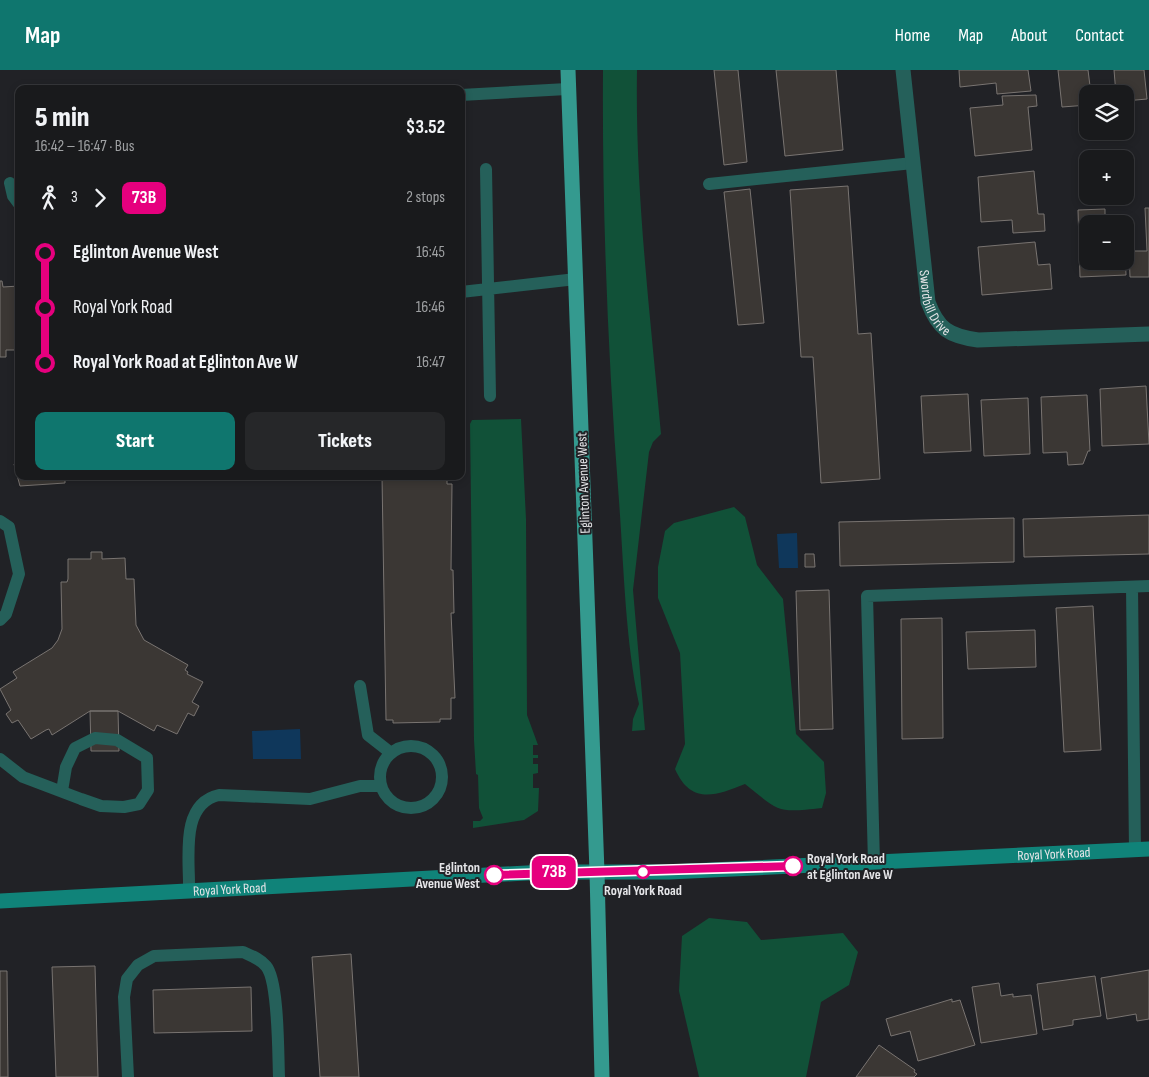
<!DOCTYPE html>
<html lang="en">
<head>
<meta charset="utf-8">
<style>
	:root { --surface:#191a1c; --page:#262729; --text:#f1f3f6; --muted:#9fa1a3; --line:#37383b; --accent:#0f766e }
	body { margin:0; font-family:"Sofia Sans Condensed",sans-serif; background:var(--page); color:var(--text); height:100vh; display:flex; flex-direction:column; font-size:19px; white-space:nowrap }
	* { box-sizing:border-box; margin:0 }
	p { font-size:16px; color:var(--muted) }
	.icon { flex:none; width:28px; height:28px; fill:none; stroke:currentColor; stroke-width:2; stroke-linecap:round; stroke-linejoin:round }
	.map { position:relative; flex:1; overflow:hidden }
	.side { position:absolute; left:15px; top:15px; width:450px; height:395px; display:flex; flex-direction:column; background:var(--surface); border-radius:10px; box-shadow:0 2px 8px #0003,0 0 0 1px var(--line) }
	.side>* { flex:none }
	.badge { padding:0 10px; border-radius:8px; font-size:18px; line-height:32px }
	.buttons { position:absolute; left:1079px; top:15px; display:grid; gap:10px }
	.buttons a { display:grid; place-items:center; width:55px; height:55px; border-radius:10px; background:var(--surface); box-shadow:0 2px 8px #0003,0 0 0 1px var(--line); font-size:25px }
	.map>.badge { position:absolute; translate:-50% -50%; box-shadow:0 0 0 2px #fff }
	.legs { display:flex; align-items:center; gap:8px; height:55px; padding:0 20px; font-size:16px }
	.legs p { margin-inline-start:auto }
	.summary { display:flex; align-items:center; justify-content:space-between; height:85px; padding:0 20px }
	h1 { font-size:28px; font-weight:800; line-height:38px }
	.action { display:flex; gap:10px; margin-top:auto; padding:10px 20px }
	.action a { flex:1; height:58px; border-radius:10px; background:var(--accent); color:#fff; font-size:20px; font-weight:800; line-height:58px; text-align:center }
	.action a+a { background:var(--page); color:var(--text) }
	ul { padding:0 20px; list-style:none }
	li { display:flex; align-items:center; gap:18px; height:55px; font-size:19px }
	li i { display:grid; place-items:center; width:8px; height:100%; margin:0 6px; background:currentColor }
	li i::after { content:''; width:12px; height:12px; margin:-6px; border:4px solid; border-radius:50%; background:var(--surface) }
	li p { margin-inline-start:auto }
	li:first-child i { background:linear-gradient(#0000 50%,currentColor 0) }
	li:last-child i { background:linear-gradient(currentColor 50%,#0000 0) }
	header { display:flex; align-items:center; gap:30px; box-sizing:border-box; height:70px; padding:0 25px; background:var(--accent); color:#fff }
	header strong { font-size:24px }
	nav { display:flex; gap:28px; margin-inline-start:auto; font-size:18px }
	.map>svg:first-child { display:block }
	.green { fill:#115138 }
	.water { fill:#0f375b }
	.building { fill:#3b3734; stroke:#797471 }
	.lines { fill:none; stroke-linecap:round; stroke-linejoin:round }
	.lane { stroke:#25605a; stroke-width:12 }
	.street { stroke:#25605a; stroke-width:15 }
	.secondary { stroke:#108379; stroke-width:15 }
	.primary { stroke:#349a8f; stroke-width:15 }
	.line-1-casing { stroke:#fff; stroke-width:11 }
	.line-1 { stroke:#e6007e; stroke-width:8 }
	.stop-1-dot { fill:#fff; stroke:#e6007e; stroke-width:2.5 }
	.labels { text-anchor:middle; stroke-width:4; stroke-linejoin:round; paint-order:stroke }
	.street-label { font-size:14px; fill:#e5e5e8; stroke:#212226 }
	.stop-label { font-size:14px; font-weight:bold; fill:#e5e5e8; stroke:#212226; text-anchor:start }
</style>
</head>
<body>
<header>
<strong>Map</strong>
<nav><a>Home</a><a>Map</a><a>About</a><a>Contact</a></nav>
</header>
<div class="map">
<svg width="1149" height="1007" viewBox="0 0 1149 1007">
	<rect width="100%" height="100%" fill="#212226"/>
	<path class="green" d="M603 0H637C635 122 650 242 661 364L653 372 649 382 633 520 645 660 632 661 633 649 639 634C625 568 624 498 619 431 608 288 602 143 603 0Z
		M521 349 526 449 527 645 538 675H533V685H538V688H533V694H538V703L533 704V718H539L538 741 524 750 473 758V751H480L483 748 479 738 478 705 476 704 474 670 470 354 472 350Z
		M734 437 745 447 757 495 783 529 796 664 824 692 826 723 822 738C777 743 780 742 745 714 715 726 691 735 675 699L685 674 680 583 658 528V497L665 461 674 453Z
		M709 848 747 852 761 870 843 863 858 882 849 915 821 932 806 1007H699L679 921 682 866Z"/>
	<path class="water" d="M797 463 798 498H779L777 464Z
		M300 659 301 689H253L252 661Z"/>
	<path class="building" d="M714 0H738L747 92 724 95Z
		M776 0H836L843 80 785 86Z
		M959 0H1028L1031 21 997 24 996 13 960 17Z
		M1058 0H1088L1091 24H1088V35L1062 37Z
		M1114 0H1144L1147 29 1125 31V24H1116Z
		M1036 25 1037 36 1028 37 1032 80 975 86 970 38 1003 35 1002 26Z
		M1034 101 1038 144H1044L1045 161 1013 163 1012 150 981 152 978 107Z
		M848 116 858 264 871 263 880 409 821 413 813 287H801L790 120Z
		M750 119 764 253 738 255 724 122Z
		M1145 138H1149V207H1130L1129 181H1147Z
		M1105 139V154H1088V191H1125V181L1126 205 1080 207 1078 140Z
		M1035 172 1038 195 1050 194 1052 219 982 225 978 177Z
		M0 211H2L3 217 19 216V280H6V287H0Z
		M1146 316 1149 374 1102 376 1100 319Z
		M968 324 971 381 924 383 921 326Z
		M1087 325 1090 381H1088L1083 394 1068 395 1067 382 1043 383 1041 327Z
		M1028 328 1030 384 984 386 981 330Z
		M19 392V406H65V413L20 416 14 394Z
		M382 406H447V414H452L451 500H453L454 543H451L455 628H451V649H440V652L393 653V650H386Z
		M1149 445V484L1024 487 1023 449Z
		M1014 448V492L840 496 839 452Z
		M91 482H102V489L125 488 126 509H134L136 555 144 570 188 595 185 600 188 602 187 604 203 612 192 632 199 636 194 646 188 643 177 664 157 655 154 661 118 641H90L52 665 49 659 46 660 31 669 18 650 12 653 6 644 11 640 0 619 17 608 13 602 52 578 58 570 62 559 61 512H67L68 509V489H91Z
		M805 484H814L815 497H805Z
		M829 520 833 659 800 660 796 521Z
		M1093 536 1101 680 1064 682 1056 538Z
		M942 548 943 668 902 669 901 549Z
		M1035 560 1036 597 968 599 966 562Z
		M90 641H118L119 681H91Z
		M351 884 359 1007H320L312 887Z
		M95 896 98 1007H56L52 897Z
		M1149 900V949L1137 951 1136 944 1107 949 1101 908Z
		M0 901H7L8 1007H0Z
		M1095 906 1101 946 1073 950V955L1043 960 1037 914Z
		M999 913 1001 926 1013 924V927L1031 925 1037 964 981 973 972 917Z
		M251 917 252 961 154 963 153 920Z
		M952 929V932L960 930 975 975 918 991 910 961 891 966 886 949Z
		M879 975 915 1000 914 1002 917 1004 914 1007H856Z"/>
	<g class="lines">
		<path class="lane" d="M461 25 567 19
			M486 99 490 326
			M10 113 13 126 19 134
			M709 114 913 93
			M461 222 576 209
			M0 451 9 457 19 504 6 544 0 550
			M1132 517 1135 780
			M360 616 368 665 391 683
			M380 707a31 31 0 1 1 62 0a31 31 0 1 1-62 0Z
			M0 689 23 707 81 729 101 736 124 737 139 734 148 720 147 688 117 670 95 668 75 678 66 697 62 721
			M874 793 867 526 1149 516
			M189 821C190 790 179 734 219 725L310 729 360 716H381
			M128 1007 124 927 127 909 138 895 154 886 243 882C252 886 260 889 266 896 279 911 278 985 279 1007"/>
		<path class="street" id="s1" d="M903 0 928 232C938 259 949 266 978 270L1149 264"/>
		<path class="secondary" id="s2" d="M0 831 545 802H669L1149 779"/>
		<path class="primary" d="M568 0 597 802 602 1007"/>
	</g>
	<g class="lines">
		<defs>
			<path id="line-1" d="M494 805 793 796"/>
		</defs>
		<use href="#line-1" class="line-1-casing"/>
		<use href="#line-1" class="line-1"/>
	</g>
	<g class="stop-1-dot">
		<circle cx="793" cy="796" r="9"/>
		<circle cx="643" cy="802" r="6"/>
		<circle cx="494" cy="805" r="9"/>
	</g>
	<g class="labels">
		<g class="street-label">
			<text dy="5" stroke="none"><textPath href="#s1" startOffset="236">Swordbill Drive</textPath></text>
			<text transform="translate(583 413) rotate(-92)" y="5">Eglinton Avenue West</text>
			<text dy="5" stroke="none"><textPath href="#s2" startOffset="1055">Royal York Road</textPath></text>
			<text dy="5" stroke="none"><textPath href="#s2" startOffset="230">Royal York Road</textPath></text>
		</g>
		<g class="stop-label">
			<text x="807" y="793">Royal York Road<tspan x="807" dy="16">at Eglinton Ave W</tspan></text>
			<text x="480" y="802" text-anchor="end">Eglinton<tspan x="480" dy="16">Avenue West</tspan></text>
			<text x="643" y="825" text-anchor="middle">Royal York Road</text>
		</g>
	</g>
</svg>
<div class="buttons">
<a><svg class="icon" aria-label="layers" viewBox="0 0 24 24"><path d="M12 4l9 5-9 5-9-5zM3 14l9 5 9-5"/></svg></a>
<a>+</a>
<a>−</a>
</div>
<b class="badge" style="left:554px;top:802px;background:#e6007e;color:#fff">73B</b>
<section class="side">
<div class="summary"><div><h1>5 min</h1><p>16:42 – 16:47 · Bus</p></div><b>$3.52</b></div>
<div class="legs"><svg class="icon" aria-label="walk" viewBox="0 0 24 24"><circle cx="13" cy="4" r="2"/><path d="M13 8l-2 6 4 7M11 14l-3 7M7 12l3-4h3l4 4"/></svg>3<svg class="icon" aria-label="forward" viewBox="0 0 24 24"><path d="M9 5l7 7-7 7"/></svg><b class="badge" style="background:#e6007e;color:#fff">73B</b><p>2 stops</p></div>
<ul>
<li><i style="color:#e6007e"></i><b>Eglinton Avenue West</b><p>16:45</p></li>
<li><i style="color:#e6007e"></i><span>Royal York Road</span><p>16:46</p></li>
<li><i style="color:#e6007e"></i><b>Royal York Road at Eglinton Ave W</b><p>16:47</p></li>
</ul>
<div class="action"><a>Start</a><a>Tickets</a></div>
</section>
</div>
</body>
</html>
